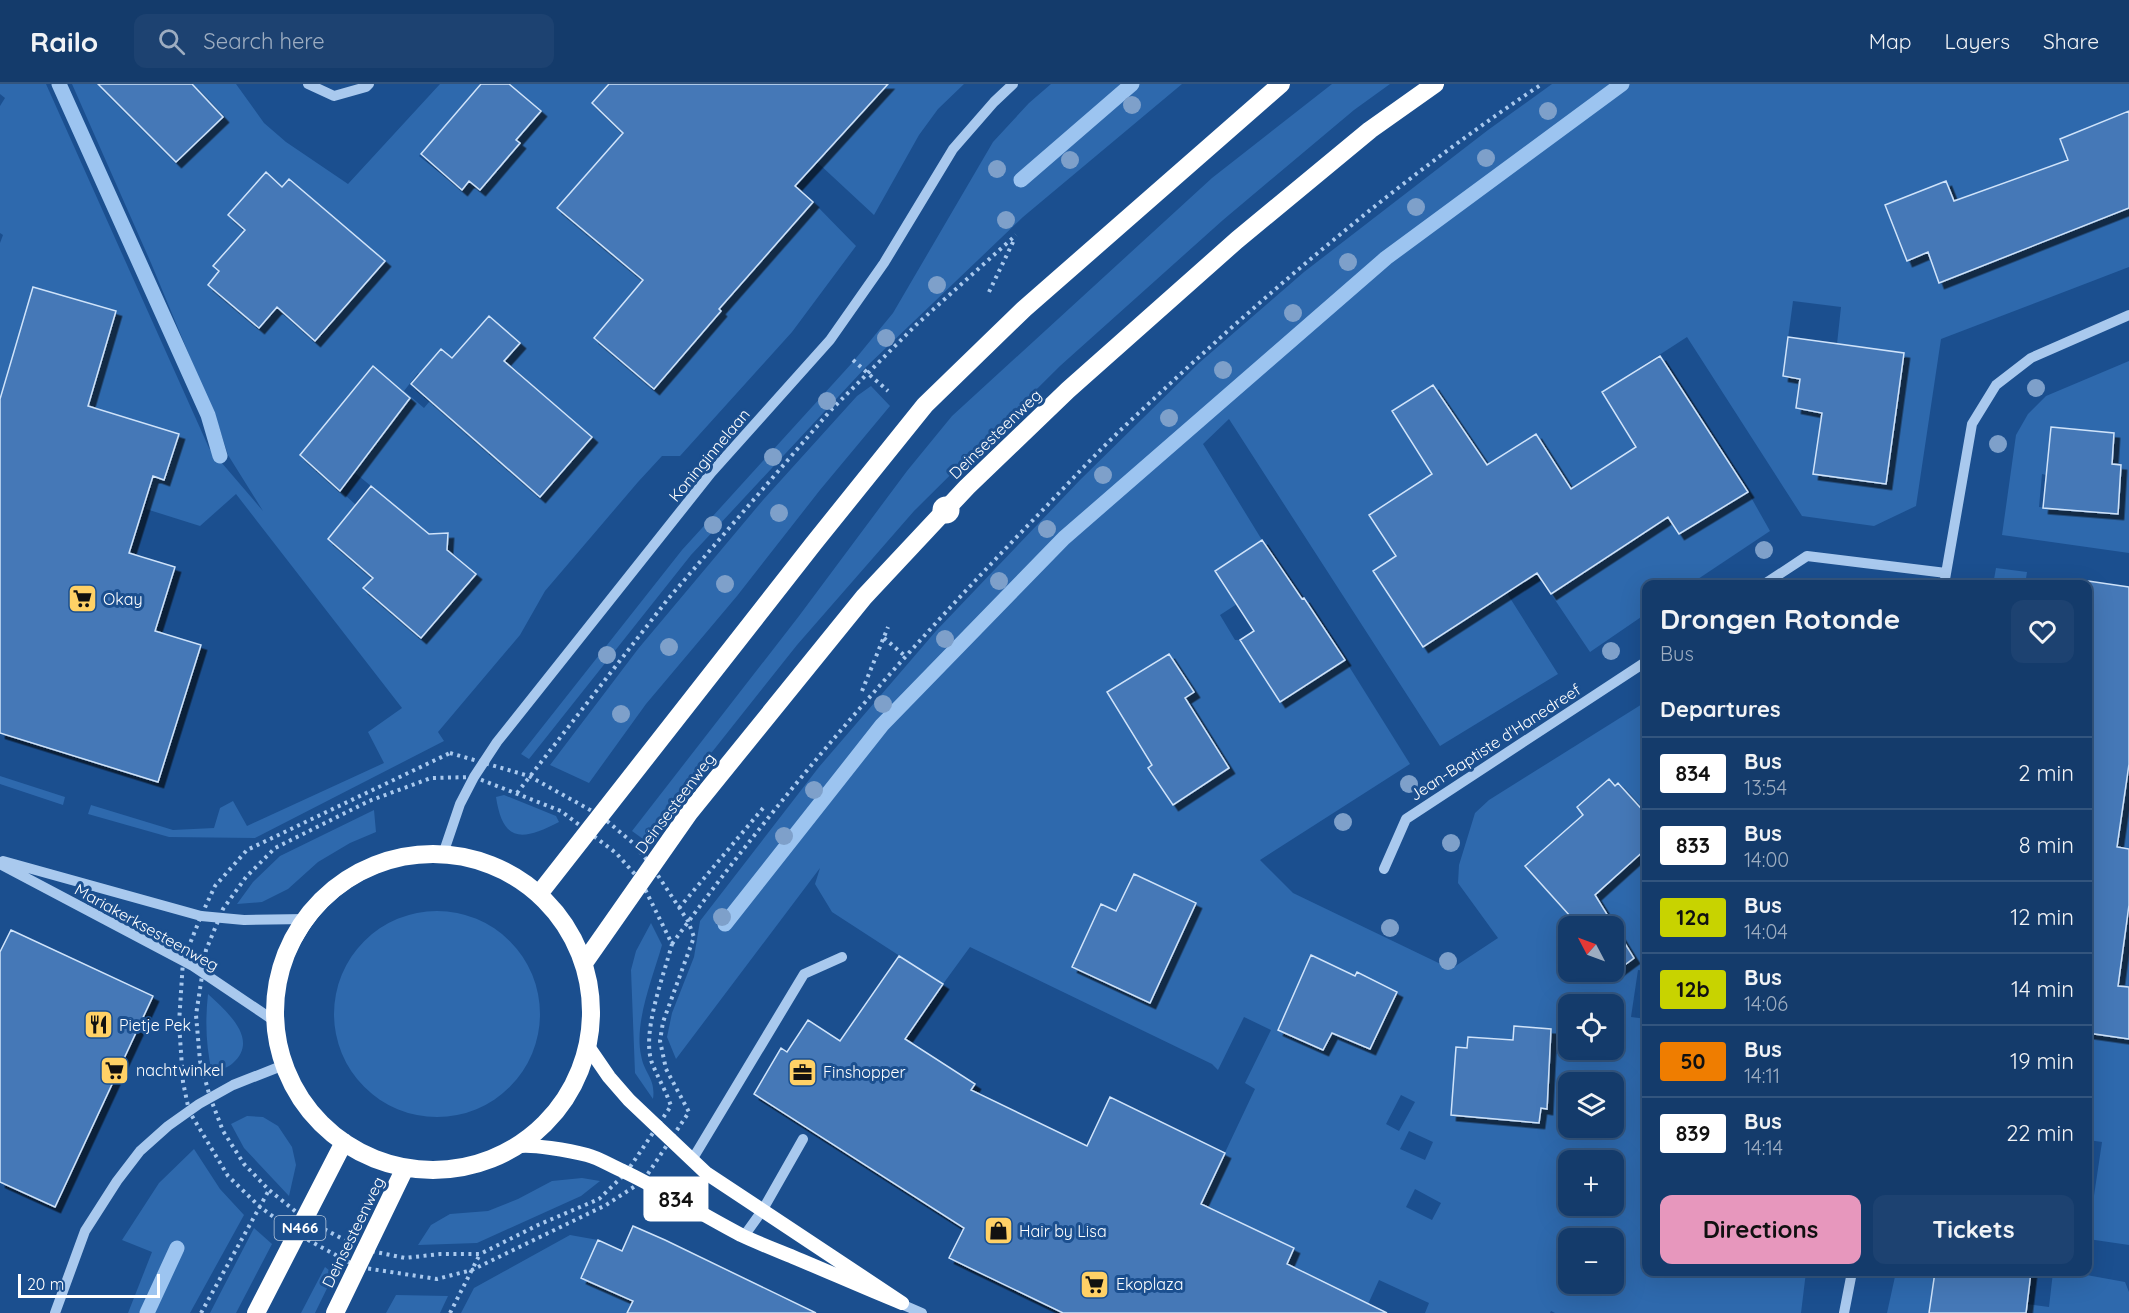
<!DOCTYPE html>
<html lang="en">
<head>
<meta charset="utf-8">
<style>
	:root { --surface:#143b6b; --page:#1d4271; --text:#f1f3f6; --muted:#9dadc1; --line:#33557e; --accent:#e797bd }
	body { margin:0; font-family:Quicksand,sans-serif; background:var(--page); color:var(--text); height:100vh; display:flex; flex-direction:column; font-size:22px; white-space:nowrap }
	* { box-sizing:border-box; margin:0 }
	p { font-size:20px; color:var(--muted) }
	.icon { flex:none; width:33px; height:33px; fill:none; stroke:currentColor; stroke-width:2; stroke-linecap:round; stroke-linejoin:round }
	.map { position:relative; flex:1; overflow:hidden }
	.panel { position:absolute; left:1642px; top:496px; width:450px; height:696px; display:flex; flex-direction:column; background:var(--surface); border-radius:12px; box-shadow:0 6px 24px #0002,0 0 0 2px var(--line) }
	.panel>* { flex:none }
	.badge { padding:0 12px; border-radius:4px; font-size:21px; line-height:39px }
	.needle { width:39px; rotate:311deg }
	.controls { position:absolute; left:1558px; top:832px; display:grid; gap:12px }
	.controls a { display:grid; place-items:center; width:66px; height:66px; border-radius:12px; background:var(--surface); box-shadow:0 6px 24px #0002,0 0 0 2px var(--line); font-size:30px }
	.scale { position:absolute; left:18px; bottom:15px; width:142px; box-sizing:border-box; padding-left:6px; border:3px solid #fff; border-top:0; font-size:16px; line-height:21px; white-space:nowrap; color:#fff; -webkit-text-stroke:4px #1b4f8f; paint-order:stroke }
	.map>.badge { position:absolute; translate:-50% -50%; box-shadow:0 0 0 3px #fff }
	h2 { padding:0 18px; font-size:22px; line-height:54px }
	.round { display:grid; place-items:center; flex:none; width:63px; height:63px; border-radius:12px; background:var(--page) }
	.summary { display:flex; align-items:center; justify-content:space-between; height:102px; padding:0 18px }
	h1 { font-size:28px; font-weight:700; line-height:45px }
	.button { display:flex; gap:12px; margin-top:auto; padding:12px 18px }
	.button a { flex:1; height:69px; border-radius:12px; background:var(--accent); color:#111; font-size:24px; font-weight:700; line-height:69px; text-align:center }
	.button a+a { background:var(--page); color:var(--text) }
	ul { padding:0; list-style:none }
	li { display:flex; align-items:center; gap:18px; height:72px; padding:0 18px; border-top:2px solid var(--line) }
	li div { flex:1 }
	li b { display:block; font-size:22px }
	li em { font-style:normal }
	li .badge { min-width:66px; font-weight:700; text-align:center }
	header { display:flex; align-items:center; gap:36px; box-sizing:border-box; height:84px; padding:0 30px; background:var(--surface); border-bottom:2px solid var(--line) }
	header strong { font-size:28px }
	nav { display:flex; gap:33px; margin-inline-start:auto; font-size:21px }
	.search { width:420px; height:54px; background:var(--page); display:flex; align-items:center; gap:15px; box-sizing:border-box; padding:0 21px; border-radius:12px; color:var(--muted); font-size:22px }
	.map>svg:first-child { display:block }
	.green { fill:#2e69ad; fill-rule:evenodd }
	.lines { fill:none; stroke-linecap:round; stroke-linejoin:round }
	.stream { stroke:#9cc4f0; stroke-width:15 }
	.building { fill:#4478b7; stroke:#cfe3fa; stroke-width:1.5; filter:url(#shadow) }
	.path { stroke:#a9c9ee; stroke-width:4; stroke-dasharray:3 4.5; stroke-linecap:butt }
	.minor { stroke:#a9c9ee; stroke-width:10 }
	.highway { stroke:#fff; stroke-width:18 }
	.tree { fill:#7ea0ca }
	.line-casing { stroke:#fff; stroke-width:14 }
	.line { stroke:#fff; stroke-width:9 }
	.stop-dot { fill:#fff; stroke:#fff; stroke-width:3 }
	.labels { text-anchor:middle; stroke-width:6; stroke-linejoin:round; paint-order:stroke }
	.shield { fill:#1b4f8f; stroke:#bbcadd; stroke-width:1.5 }
	.shield-label { font-size:15px; font-weight:bold; fill:#fff }
	.street-label { font-size:16px; fill:#fff; stroke:#1b4f8f }
	.poi-label { font-size:16px; fill:#fff; stroke:#1b4f8f; text-anchor:start }
</style>
</head>
<body>
<header>
<strong>Railo</strong>
<div class="search"><svg class="icon" aria-label="search" viewBox="0 0 24 24"><circle cx="10" cy="10" r="6"/><path d="M15 15l6 6"/></svg>Search here</div>
<nav><a>Map</a><a>Layers</a><a>Share</a></nav>
</header>
<div class="map">
<svg width="2129" height="1229" viewBox="0 0 2129 1229">
	<defs>
		<filter id="shadow"><feDropShadow dx="5.5" dy="5.5" stdDeviation="0" flood-color="#0009"/></filter>
	</defs>
	<rect width="100%" height="100%" fill="#1b4f8f"/>
	<path class="green" d="M0 0H46L209 364 263 427 228 371 219 343 151 179 72 0H112L109 11 176 77 222 33 192 0H236L264 39 286 58 348 100 440 0H481L419 72 461 106 469 97 480 106 520 60 516 56 541 28 509 0H609L592 19 760 178 813 118 856 162 792 248 680 372H662L638 398 545 507 520 551 438 648 444 657 255 754 169 753 88 730 91 721 173 746 214 744 220 724 233 717 247 742 384 679 368 648 402 624 236 410 200 442 146 425 152 405 0 360V159L3 151 0 149V22L5 14 0 10ZM596 79 652 128 614 172 557 124ZM661 175 721 227 654 305 594 254ZM489 232 520 259 505 275 474 249ZM441 265 456 278 438 300 422 287ZM504 276 591 352 540 413 452 336ZM418 289 439 306 424 324 404 307ZM179 351 164 396 132 385ZM301 371 354 388 429 450 439 449 448 458 447 466 476 490 364 504 373 494 328 455 356 421Z
		M733 0H964L938 25 919 51 874 131Z
		M1051 0H1182L1023 133 865 284 691 471 529 675 521 670 682 466 852 279 893 229 993 58 1029 19Z
		M1332 0H1390L1354 26 1223 136 1060 282 914 427 797 561 643 755 632 747 799 532 907 387 952 332 1212 94Z
		M1552 0H2129V27L2060 55 2091 138 2129 124V183L1941 255 1916 422 1874 442 1802 432 1687 253 1602 308 1636 363 1627 369 1679 450 1748 408 1770 447 1689 501H1647V529L1590 568 1551 510 1613 470 1536 350 1487 381 1433 301 1392 327 1558 590 1440 662 1229 335 1203 360 1262 456 1215 487 1237 520 1220 531 1235 556H1240L1280 618 1345 576 1410 680 1260 776 1293 809 1451 885 1498 854 1458 799 1459 781 1475 729 1489 716 1647 617V731L1619 699 1615 702 1608 695 1577 723 1583 731 1526 782 1573 834 1596 813 1595 810 1647 764V887L1638 886 1631 933 1647 935V1188H1806L1801 1229H1555L1551 1227 1550 1229H1425L1429 1219 1379 1196 1364 1229 1317 1222 1327 1200 1305 1189 1296 1206 1195 1132 1255 1005 1245 999 1271 946 1244 933 1218 986 1212 980 970 863 943 900 832 828 815 800 820 784 676 975 667 953 672 929 694 873 700 837 819 683 936 547 1080 396 1199 279 1304 188 1488 46ZM2006 98 2031 163 1950 195 1928 168 1907 176 1885 121 1954 117ZM1793 217 1841 223 1837 260 1904 270 1886 400 1813 390 1822 329 1796 324 1800 295 1783 292ZM1399 471 1423 563 1373 487ZM1169 570 1194 608 1185 614 1228 684 1173 721 1149 684 1156 678 1135 644 1129 643 1107 608ZM1134 790 1196 819 1150 919 1072 883 1100 820 1116 827ZM1569 843H1614V888H1569ZM1311 871 1355 892 1357 888 1397 908 1332 949 1323 966 1286 928ZM1569 921H1614V966H1569ZM1514 942 1551 945 1547 1024H1541L1539 1039 1488 1035V1030L1451 1027 1456 963 1467 964 1469 953 1513 956ZM1569 999H1614V1044H1569ZM1401 1011 1415 1018 1399 1047 1386 1040ZM1409 1047 1433 1058 1425 1076 1400 1065ZM1569 1077H1614V1122H1569ZM1415 1105 1441 1119 1432 1136 1406 1123ZM1569 1155H1614V1200H1569Z
		M2129 277V469L2002 451 2016 351 2028 330 2046 312ZM2051 343 2114 349 2112 380 2121 381 2118 429 2039 423 2042 390 2046 391Z
		M871 302 890 322 820 406 737 512 646 620 589 699 550 681 638 565 763 416 857 312Z
		M1996 484 2027 488 2025 501H1993Z
		M2129 680V765L2088 758V722L2122 726Z
		M0 692 65 713 63 721 0 700Z
		M504 711 556 732 559 738C522 757 503 759 496 713Z
		M374 726 376 748 350 759 318 778 288 805 262 818 237 820 253 798 280 772Z
		M2129 821V903L2088 897V865Z
		M334 930a103 103 0 1 1 206 0a103 103 0 1 1-206 0Z
		M651 839 662 861C653 893 634 938 641 971 644 990 656 994 653 1015L635 989 631 886 636 867Z
		M208 910C226 927 260 955 233 979 228 984 219 986 212 989 206 962 205 938 208 910Z
		M2091 949 2129 955V1161L2088 1155V1125H2092L2102 1058 2088 1056V966Z
		M247 1032 263 1033 278 1042 292 1063 296 1081 289 1112 244 1064 231 1040Z
		M194 1065 220 1105 244 1131 190 1229H128L152 1168 122 1156 159 1099Z
		M582 1094 600 1097 581 1112 477 1159 418 1161 431 1141 450 1130 488 1127 518 1115 552 1097Z
		M254 1144 272 1160 236 1229H210Z
		M570 1151 598 1156 581 1194 637 1209 627 1229H461L474 1204Z
		M325 1183 334 1190 315 1229H301Z
		M1896 1188H1935L1929 1229H1887Z
		M2053 1188H2070L2125 1198 2129 1208V1229H2026L2027 1220 2049 1223Z
		M396 1211 448 1212 440 1229H386Z"/>
	<g class="lines">
		<path class="stream" d="M59 0 208 331 220 372
			M1021 96 1132 0
			M725 840 882 641 1064 454 1386 174 1622 0
			M147 1229 177 1164"/>
	</g>
	<path class="building" d="M98 0H192L223 33 176 78Z
		M481 0H509L541 27 516 56 520 59 480 106 469 97 462 106 421 70Z
		M609 0H888L795 102 813 118 719 225 721 227 654 305 594 254 643 196 557 124 623 49 592 19Z
		M2129 27V124L1939 199 1928 168 1907 177 1885 121 1946 97 1954 117 2068 76 2060 55Z
		M266 88 282 103 289 95 385 177 315 257 277 223 259 244 208 201 219 187 213 182 245 146 228 131Z
		M33 203 116 227 88 322 179 350 164 396 153 392 129 469 175 483 155 547 201 561 158 698 0 649V315Z
		M489 232 520 259 504 277 592 353 540 413 411 300 441 265 452 274Z
		M1788 253 1904 269 1886 400 1813 390 1822 329 1796 324 1800 295 1783 292Z
		M1660 272 1748 408 1679 450 1668 433 1551 510 1537 489 1423 563 1373 487 1396 472 1369 431 1432 390 1392 327 1433 301 1487 381 1536 350 1571 405 1636 363 1602 308Z
		M373 282 410 314 340 407 300 371Z
		M2051 343 2114 349 2112 380 2121 381 2118 430 2043 424Z
		M371 402 429 450 448 449 447 466 476 490 421 554 363 504 373 494 328 455Z
		M1262 456 1302 515 1304 514 1345 576 1280 618 1240 556 1254 547 1215 487Z
		M2088 497 2129 503V680L2117 763 2129 765V821L2118 902 2129 903V955L2088 949Z
		M1169 570 1194 608 1185 614 1229 684 1173 721 1148 684 1152 681 1107 608Z
		M1609 695 1615 702 1618 699 1647 731V764L1595 811 1634 874 1618 886 1614 881V843H1580L1525 782 1583 731 1577 723Z
		M1134 790 1196 819 1150 919 1072 883 1101 820 1116 827Z
		M11 846 153 912 55 1123 0 1098V868Z
		M1311 871 1355 892 1357 888 1397 908 1370 965 1332 949 1323 966 1278 946Z
		M899 872 943 900 905 955 975 1000 971 1006 1087 1062 1110 1013 1225 1069 1201 1120 1294 1164 1287 1180 1387 1229H1063L949 1174 964 1144 754 1010 781 964 787 968 808 936 840 957Z
		M1514 942 1551 945 1547 1025 1541 1024 1539 1039 1451 1031 1456 963 1467 964 1468 953 1513 956Z
		M633 1142 665 1156 816 1229H627L633 1217 581 1194 598 1156 622 1167Z
		M1935 1188H2031L2026 1229H1929Z"/>
	<g class="lines">
		<path class="path" d="M989 208 1015 154
			M853 276 888 307
			M884 554 905 572
			M862 607 888 543
			M450 669 529 692 601 732 633 759 651 781 688 837 694 853 663 938 660 957 666 985 689 1028 643 1097 606 1121 472 1186 437 1195 358 1183 297 1150 260 1123 228 1092 189 1027 183 998 179 939 183 877 201 832 215 802 247 766Z
			M474 693 561 727 616 769 641 797 672 860C664 891 641 949 652 979 658 994 666 1007 671 1022L626 1089 599 1115 538 1141 480 1170H440L405 1174 366 1166 341 1154 305 1135 269 1106 244 1080 223 1047 210 1013 200 977 196 931 206 866 223 825 246 793 275 764 369 717 431 694Z
			M517 709 668 515 831 326 916 241 1016 151
			M679 824 764 723
			M672 860C782 708 906 567 1036 433 1066 402 1096 369 1127 340 1257 217 1393 99 1542 0
			M201 1229 269 1106
			M450 1229 480 1170"/>
		<path class="minor" d="M308 0 334 12 366 3 369 0
			M1763 501 1807 472 1946 489
			M1944 501 1972 340 1996 301 2031 274 2129 231
			M443 770 460 720 474 693 497 658 711 389 830 256 884 179 953 65 994 18 1013 0
			M3 777 201 832 244 836 306 835
			M0 780 193 882 276 938
			M1384 785 1406 735 1647 577
			M587 961 609 993 629 1016 706 1089 879 1204
			M516 1062 560 1065 589 1072 633 1092 744 1152 922 1229
			M692 1076 804 890 842 873
			M744 1152 762 1127 803 1055
			M55 1229 85 1147 117 1097 140 1067 168 1042 199 1020 233 1001 284 981
			M1844 1229 1852 1188"/>
		<path class="highway" d="M275 928a158 158 0 1 1 316 0a158 158 0 1 1-316 0Z
			M539 810 814 459 925 321 1024 225 1281 0
			M584 879 689 729 864 513 967 403 1068 306 1237 156 1370 46 1435 0
			M256 1229 344 1058
			M335 1229 405 1084"/>
	</g>
	<g class="tree">
		<circle cx="1132" cy="21" r="9"/>
		<circle cx="1548" cy="27" r="9"/>
		<circle cx="1486" cy="74" r="9"/>
		<circle cx="1070" cy="76" r="9"/>
		<circle cx="997" cy="85" r="9"/>
		<circle cx="1416" cy="123" r="9"/>
		<circle cx="1006" cy="136" r="9"/>
		<circle cx="1348" cy="178" r="9"/>
		<circle cx="937" cy="201" r="9"/>
		<circle cx="1293" cy="229" r="9"/>
		<circle cx="886" cy="254" r="9"/>
		<circle cx="1223" cy="286" r="9"/>
		<circle cx="2036" cy="304" r="9"/>
		<circle cx="827" cy="317" r="9"/>
		<circle cx="1169" cy="334" r="9"/>
		<circle cx="1998" cy="360" r="9"/>
		<circle cx="773" cy="373" r="9"/>
		<circle cx="1103" cy="391" r="9"/>
		<circle cx="779" cy="429" r="9"/>
		<circle cx="713" cy="441" r="9"/>
		<circle cx="1047" cy="445" r="9"/>
		<circle cx="1764" cy="466" r="9"/>
		<circle cx="999" cy="497" r="9"/>
		<circle cx="725" cy="500" r="9"/>
		<circle cx="945" cy="555" r="9"/>
		<circle cx="669" cy="563" r="9"/>
		<circle cx="1611" cy="567" r="9"/>
		<circle cx="607" cy="571" r="9"/>
		<circle cx="883" cy="620" r="9"/>
		<circle cx="621" cy="630" r="9"/>
		<circle cx="1409" cy="700" r="9"/>
		<circle cx="814" cy="706" r="9"/>
		<circle cx="1343" cy="738" r="9"/>
		<circle cx="784" cy="752" r="9"/>
		<circle cx="1451" cy="759" r="9"/>
		<circle cx="722" cy="833" r="9"/>
		<circle cx="1390" cy="844" r="9"/>
		<circle cx="1448" cy="877" r="9"/>
	</g>
	<g class="lines">
		<defs>
			<path id="line" d="M1281 0 1024 225 925 321 814 459 539 810C524 799 509 787 491 781 419 753 336 783 298 850 282 876 272 910 276 941 280 965 285 989 298 1010 331 1065 400 1095 462 1083 473 1081 485 1078 495 1073 501 1070 508 1065 515 1063 529 1059 572 1067 587 1071 599 1074 611 1082 623 1087 663 1106 701 1130 741 1151 758 1159 776 1166 793 1173 829 1188 865 1204 902 1219L706 1089 629 1016 609 993 587 961C592 932 590 908 584 879L689 729 864 513 968 403 1068 306 1237 156 1370 46 1435 0"/>
		</defs>
		<use href="#line" class="line-casing"/>
		<use href="#line" class="line"/>
	</g>
	<defs>
		<symbol id="supermarket-square" viewBox="-11 -11 22 22"><rect x="-9" y="-9" width="18" height="18" rx="4" fill="#ffd166" stroke="#1b4f8f"/><path d="M-6-5.5h2.5l.6 2H6L4.5 2H-2.5L-4.4-4H-6ZM-1.5 3.2a1.3 1.3 0 1 0 .1 0ZM3 3.2a1.3 1.3 0 1 0 .1 0Z" fill="#111"/></symbol>
		<symbol id="restaurant-square" viewBox="-11 -11 22 22"><rect x="-9" y="-9" width="18" height="18" rx="4" fill="#ffd166" stroke="#1b4f8f"/><path d="M-5-6h1v4h1v-4h1v4h1v-4h1v5L-1.5 .5V6h-2V.5L-5-1ZM5-6V6H3V1.5H1.5Q1.5-4 5-6Z" fill="#111"/></symbol>
		<symbol id="office-square" viewBox="-11 -11 22 22"><rect x="-9" y="-9" width="18" height="18" rx="4" fill="#ffd166" stroke="#1b4f8f"/><path d="M-6-3h4V-5.5h4V-3h4V5H-6ZM-1-4.5V-3h2v-1.5ZM-6 0V1H6V0Z" fill="#111"/></symbol>
		<symbol id="shop-square" viewBox="-11 -11 22 22"><rect x="-9" y="-9" width="18" height="18" rx="4" fill="#ffd166" stroke="#1b4f8f"/><path d="M-5-2.5h2.3a2.7 3.5 0 0 1 5.4 0H5L5.5 6h-11ZM-1.5-2.5h3a1.5 2.3 0 0 0-3 0Z" fill="#111"/></symbol>
	</defs>
	<g fill-rule="evenodd">
		<use href="#supermarket-square" x="66" y="498" width="33" height="33"/>
		<use href="#restaurant-square" x="82" y="924" width="33" height="33"/>
		<use href="#supermarket-square" x="98" y="970" width="33" height="33"/>
		<use href="#office-square" x="786" y="972" width="33" height="33"/>
		<use href="#shop-square" x="982" y="1130" width="33" height="33"/>
		<use href="#supermarket-square" x="1078" y="1184" width="33" height="33"/>
	</g>
	<circle class="stop-dot" cx="946" cy="426" r="12"/>
	<g class="labels">
		<rect class="shield" x="274.5" y="1132" width="51" height="24" rx="4.5"/>
		<g class="shield-label">
			<text x="300" y="1149">N466</text>
		</g>
		<g class="street-label">
			<text transform="translate(995 350) rotate(-44)" y="6">Deinsesteenweg</text>
			<text transform="translate(709 371) rotate(-50)" y="6">Koninginnelaan</text>
			<text transform="translate(1495 658) rotate(-33)" y="6">Jean-Baptiste d'Hanedreef</text>
			<text transform="translate(675 719) rotate(-53)" y="6">Deinsesteenweg</text>
			<text transform="translate(147 843) rotate(29)" y="6">Mariakerksesteenweg</text>
			<text transform="translate(353 1148) rotate(-64)" y="6">Deinsesteenweg</text>
		</g>
		<g class="poi-label">
			<text x="103" y="521">Okay</text>
			<text x="119" y="947">Pietje Pek</text>
			<text x="136" y="992">nachtwinkel</text>
			<text x="823" y="994">Finshopper</text>
			<text x="1019" y="1153">Hair by Lisa</text>
			<text x="1116" y="1206">Ekoplaza</text>
		</g>
	</g>
</svg>
<div class="controls">
<a><svg class="needle" viewBox="-14 -14 28 28"><path d="M0-13l5 13h-10z" fill="#e53935"/><path d="M0 13l5-13h-10z" fill="#9dadc1"/></svg></a>
<a><svg class="icon" aria-label="locate" viewBox="0 0 24 24"><circle cx="12" cy="12" r="6"/><path d="M12 2v4M12 18v4M2 12h4M18 12h4"/></svg></a>
<a><svg class="icon" aria-label="layers" viewBox="0 0 24 24"><path d="M12 4l9 5-9 5-9-5zM3 14l9 5 9-5"/></svg></a>
<a>+</a>
<a>−</a>
</div>
<div class="scale">20 m</div>
<b class="badge" style="left:676px;top:1115px;background:#fff;color:#111">834</b>
<section class="panel">
<div class="summary"><div><h1>Drongen Rotonde</h1><p>Bus</p></div><a class="round"><svg class="icon" aria-label="heart" viewBox="0 0 24 24"><path d="M12 20l-8-8c-3-5 5-10 8-4 3-6 11-1 8 4z"/></svg></a></div>
<h2>Departures</h2>
<ul>
<li><span class="badge" style="background:#fff;color:#111">834</span><div><b>Bus</b><p>13:54</p></div><em>2 min</em></li>
<li><span class="badge" style="background:#fff;color:#111">833</span><div><b>Bus</b><p>14:00</p></div><em>8 min</em></li>
<li><span class="badge" style="background:#c8d300;color:#111">12a</span><div><b>Bus</b><p>14:04</p></div><em>12 min</em></li>
<li><span class="badge" style="background:#c8d300;color:#111">12b</span><div><b>Bus</b><p>14:06</p></div><em>14 min</em></li>
<li><span class="badge" style="background:#ef7d00;color:#111">50</span><div><b>Bus</b><p>14:11</p></div><em>19 min</em></li>
<li><span class="badge" style="background:#fff;color:#111">839</span><div><b>Bus</b><p>14:14</p></div><em>22 min</em></li>
</ul>
<div class="button"><a>Directions</a><a>Tickets</a></div>
</section>
</div>
</body>
</html>
